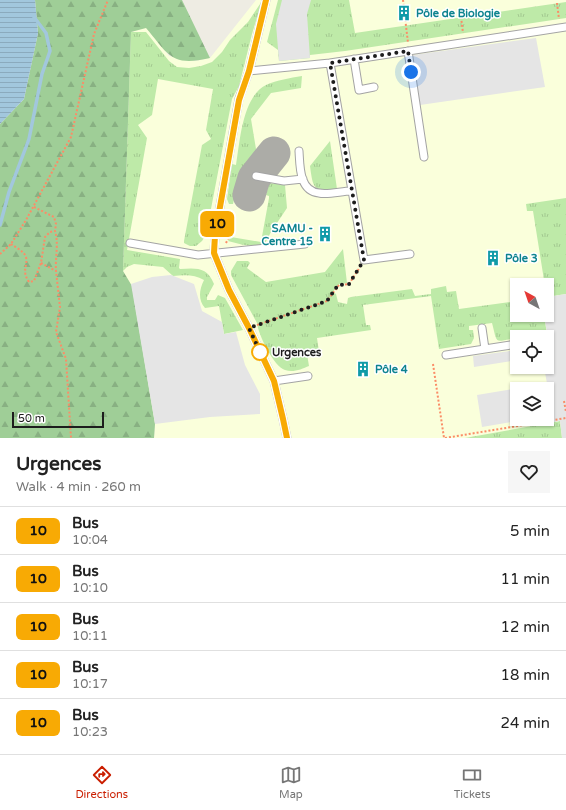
<!DOCTYPE html>
<html lang="en">
<head>
<meta charset="utf-8">
<style>
	:root { --surface:#fff; --page:#f6f6f6; --text:#222; --muted:#767676; --line:#e0e0e0; --accent:#ca1e00 }
	body { margin:0; font-family:"Varela Round",sans-serif; background:var(--page); color:var(--text); height:100vh; display:flex; flex-direction:column; font-size:15px; white-space:nowrap }
	* { box-sizing:border-box; margin:0 }
	p { font-size:13px; color:var(--muted) }
	.icon { flex:none; width:22px; height:22px; fill:none; stroke:currentColor; stroke-width:2; stroke-linecap:round; stroke-linejoin:round }
	.map { position:relative; height:438px; overflow:hidden }
	.drawer { display:flex; flex-direction:column; background:var(--surface); flex:1 }
	.drawer>* { flex:none }
	.badge { padding:0 8px; border-radius:6px; font-size:14px; line-height:26px }
	.needle { width:26px; rotate:320deg }
	.buttons { position:absolute; left:510px; top:278px; display:grid; gap:8px }
	.buttons a { display:grid; place-items:center; width:44px; height:44px; border-radius:0px; background:var(--surface); box-shadow:0 1px 3px #0004; font-size:20px }
	.scale { position:absolute; left:12px; bottom:10px; width:92px; box-sizing:border-box; padding-left:4px; border:2px solid #1d1d1d; border-top:0; font-size:11px; line-height:14px; white-space:nowrap; color:#1d1d1d; -webkit-text-stroke:3px #fff; paint-order:stroke }
	.you { position:absolute; width:20px; height:20px; margin:-10px; border:3px solid #fff; border-radius:50%; background:#1a73e8; box-shadow:0 0 0 6px #1a73e833 }
	.map>.badge { position:absolute; translate:-50% -50%; box-shadow:0 0 0 2px #fff }
	.round { display:grid; place-items:center; flex:none; width:42px; height:42px; border-radius:0px; background:var(--page) }
	.headline { display:flex; align-items:center; justify-content:space-between; height:68px; padding:0 16px }
	h1 { font-size:19px; font-weight:700; line-height:30px }
	ul { padding:0; list-style:none }
	li { display:flex; align-items:center; gap:12px; height:48px; padding:0 16px; border-top:1px solid var(--line) }
	li div { flex:1 }
	li b { display:block; font-size:15px }
	li em { font-style:normal }
	li .badge { min-width:44px; font-weight:700; text-align:center }
	.tab-bar { display:flex; justify-content:space-around; align-items:center; height:56px; border-top:1px solid var(--line); background:var(--surface); font-size:11px; color:var(--muted) }
	.tab-bar a { display:grid; justify-items:center; gap:2px }
	.tab-bar .selected { color:var(--accent) }
	.map>svg:first-child { display:block }
	.education { fill:#faffdb; fill-rule:evenodd }
	.grass { fill:url(#grass-tufts) }
	.forest { fill:url(#forest-firs) }
	.parking { fill:#e5e5e5 }
	.water { fill:url(#water-rules) }
	.lines { fill:none; stroke-linecap:round; stroke-linejoin:round }
	.stream { stroke:#a2c7dd; stroke-width:3.5 }
	.taxiway { stroke:#acaca7; stroke-width:33 }
	.service-casing { stroke:#a4a4a4; stroke-width:9 }
	.path { stroke:#fb8d67; stroke-width:2; stroke-dasharray:2 2; stroke-linecap:butt }
	.service { stroke:#fff; stroke-width:7 }
	.line-casing { stroke:#fff; stroke-width:9 }
	.line { stroke:#f8aa04; stroke-width:6 }
	.walk { stroke:#1d1d1d; stroke-width:4; stroke-dasharray:0 7.2 }
	.stop-dot { fill:#fff; stroke:#f8aa04; stroke-width:2 }
	.labels { text-anchor:middle; stroke-width:3; stroke-linejoin:round; paint-order:stroke }
	.culture-label { font-size:11px; font-weight:bold; fill:#0d838f; stroke:#fff; text-anchor:start }
	.stop-label { font-size:11px; font-weight:bold; fill:#1d1d1d; stroke:#fff; text-anchor:start }
</style>
</head>
<body>
<div class="map">
<svg width="566" height="438" viewBox="0 0 566 438">
	<defs>
		<pattern id="grass-tufts" width="24" height="20" patternUnits="userSpaceOnUse"><rect width="24" height="20" fill="#beeaa8"/><path d="M3 7l-1-3M5 7V3M7 7l1-3M15 17l-1-3M17 17v-4M19 17l1-3" fill="none" stroke="#a3c890"/></pattern>
		<pattern id="forest-firs" width="22" height="20" patternUnits="userSpaceOnUse"><rect width="22" height="20" fill="#9fce97"/><path d="M5 1l3.5 6h-7zM16 11l3.5 6h-7z" fill="#88b082"/></pattern>
		<pattern id="water-rules" width="6" height="5" patternUnits="userSpaceOnUse"><rect width="6" height="5" fill="#a2c7dd"/><path d="M0 2.5h6" fill="none" stroke="#8baabd"/></pattern>
	</defs>
	<rect width="100%" height="100%" fill="#eeece3"/>
	<path class="education" d="M256 0H566V438H154L155 424 123 271 131 32 146 27 169 56 195 61 210 58ZM517 285H547V315H517ZM517 337H547V367H517ZM517 389H547V419H517Z"/>
	<path class="grass" d="M278 0H349L355 33 566 2V18L345 51 310 55V58L279 61 278 50 267 42Z
		M262 1 252 34 239 86 232 99 206 235 202 241 196 246H190L184 243V241L202 145 211 139 206 130 213 89 158 79 152 115 138 125 147 138 127 250 180 259 179 268 180 269C197 268 207 267 214 284L207 297V300H215L218 295 225 298 243 330 224 334 219 306 205 308C198 300 199 290 204 280 194 274 184 275 173 276L163 267 134 264 127 267 123 271 131 32H146L169 61 177 67 189 68 201 66 212 62 222 52 230 40 248 22Z
		M302 76 301 88 271 93 251 119 256 149 259 152 239 178 233 204H229L227 199 232 164 236 165C240 142 242 97 266 85 277 80 290 78 302 76Z
		M330 141 337 189C313 192 313 188 310 166Z
		M269 183 285 185 287 208 271 232 264 245C252 248 240 244 228 241L231 237 261 242 269 198V196L266 195Z
		M566 198V294L547 297V285H538L537 281 544 280 533 211H527L526 204Z
		M343 249 347 283 339 284 333 292 336 294 338 302 347 304 348 298 351 297 412 289 415 296 431 294V289L446 286 447 292 456 291 459 309 517 301V315H544L547 334 517 337V338C493 342 498 345 492 323L469 326V330H473L474 338 471 344 439 349 431 296 363 305 366 325H370L371 330 317 338 319 352 307 354 309 366C302 369 293 373 285 370 274 367 258 334 257 323L231 275V271L237 261H248L250 263 247 268 266 282 325 272Z
		M560 421 562 438H465Z"/>
	<path class="forest" d="M35 0H182L210 58C171 67 169 55 146 28L131 32 123 271 132 286 155 424 154 438H0V124L24 99 38 33Z"/>
	<path class="parking" d="M282 0H311L307 14 310 58 279 61 276 24Z
		M536 38 545 87 420 105 413 55Z
		M171 275 194 284 202 311 222 322 224 334 236 332 245 365 260 394V414L210 417 155 424 131 284 152 277Z
		M566 294V438H562L560 421 543 424 542 419H547L548 389 544 367H547L548 339 544 315H547V297Z
		M517 350V360L474 367 473 356Z
		M536 385 537 389H517V419H528L482 427 477 395Z"/>
	<path class="water" d="M0 0H35L38 33 24 99 0 124Z"/>
	<g class="lines">
		<path class="stream" d="M0 225 9 192 29 139 42 74 50 51 46 33 34 17"/>
		<path class="taxiway" d="M249 195 254 178 274 153"/>
		<defs>
			<path id="service" d="M266 0 249 71 239 99 215 235 214 253 229 290 249 328 274 381 283 419 287 438
				M408 51 424 157
				M354 59 359 90 374 87
				M330 63 364 260 410 254
				M249 71 330 63 566 27
				M299 151C300 166 299 191 319 193 328 195 342 191 351 191
				M256 176 284 181 303 179
				M130 243 198 255 305 244
				M482 328 485 349
				M547 339H548
				M446 355 517 344
				M274 381 308 376"/>
		</defs>
		<use href="#service" class="service-casing"/>
		<path class="path" d="M403 0 408 43
			M557 3 559 19
			M461 17 463 33
			M34 207 54 217 56 224 55 231
			M226 243 229 237
			M11 244C15 247 24 251 26 257 28 267 21 270 29 282L34 281 41 263 45 237 50 232 55 231C59 243 55 258 56 271
			M0 254 11 244 26 220 71 137 94 34 108 0
			M41 263 56 271 60 307 56 332 66 359 71 438
			M257 325 327 301 339 285 349 284 360 267
			M433 364 444 438
			M564 401 566 412
			M445 438 566 418"/>
		<use href="#service" class="service"/>
	</g>
	<g class="lines">
		<defs>
			<path id="line" d="M266 0 249 71 239 100 215 235 214 253 229 290 249 328 274 381 283 419 287 438"/>
		</defs>
		<use href="#line" class="line-casing"/>
		<use href="#line" class="line"/>
		<path class="walk" d="M260 352 261 354 249 328 327 301 338 285 349 284 364 260 330 63 408 51 411 72"/>
	</g>
	<defs>
		<symbol id="building-bare" viewBox="-9 -9 18 18"><path d="M-4-6H4V6H1V3H-1V6H-4ZM-2.5-4.3h1.7v1.8h-1.7ZM.8-4.3h1.7v1.8H.8ZM-2.5-1h1.7V.8h-1.7ZM.8-1h1.7V.8H.8Z" fill="#0f9aa8" stroke="#fff" stroke-width="2.5" paint-order="stroke"/></symbol>
	</defs>
	<g fill-rule="evenodd">
		<use href="#building-bare" x="393" y="2" width="22" height="22"/>
		<use href="#building-bare" x="314" y="223" width="22" height="22"/>
		<use href="#building-bare" x="482" y="247" width="22" height="22"/>
		<use href="#building-bare" x="352" y="358" width="22" height="22"/>
	</g>
	<circle class="stop-dot" cx="260" cy="352" r="8"/>
	<g class="labels">
		<g class="culture-label">
			<text x="416" y="17">Pôle de Biologie</text>
			<text x="313" y="232" text-anchor="end">SAMU -<tspan x="313" dy="13">Centre 15</tspan></text>
			<text x="505" y="262">Pôle 3</text>
			<text x="375" y="373">Pôle 4</text>
		</g>
		<g class="stop-label">
			<text x="272" y="356">Urgences</text>
		</g>
	</g>
</svg>
<div class="buttons">
<a><svg class="needle" viewBox="-14 -14 28 28"><path d="M0-13l5 13h-10z" fill="#e53935"/><path d="M0 13l5-13h-10z" fill="#767676"/></svg></a>
<a><svg class="icon" aria-label="locate" viewBox="0 0 24 24"><circle cx="12" cy="12" r="6"/><path d="M12 2v4M12 18v4M2 12h4M18 12h4"/></svg></a>
<a><svg class="icon" aria-label="layers" viewBox="0 0 24 24"><path d="M12 4l9 5-9 5-9-5zM3 14l9 5 9-5"/></svg></a>
</div>
<div class="scale">50 m</div>
<div class="you" style="left:411px;top:72px"></div>
<b class="badge" style="left:217px;top:224px;background:#f8aa04;color:#111">10</b>
</div>
<section class="drawer">
<div class="headline"><div><h1>Urgences</h1><p>Walk · 4 min · 260 m</p></div><a class="round"><svg class="icon" aria-label="heart" viewBox="0 0 24 24"><path d="M12 20l-8-8c-3-5 5-10 8-4 3-6 11-1 8 4z"/></svg></a></div>
<ul>
<li><span class="badge" style="background:#f8aa04;color:#111">10</span><div><b>Bus</b><p>10:04</p></div><em>5 min</em></li>
<li><span class="badge" style="background:#f8aa04;color:#111">10</span><div><b>Bus</b><p>10:10</p></div><em>11 min</em></li>
<li><span class="badge" style="background:#f8aa04;color:#111">10</span><div><b>Bus</b><p>10:11</p></div><em>12 min</em></li>
<li><span class="badge" style="background:#f8aa04;color:#111">10</span><div><b>Bus</b><p>10:17</p></div><em>18 min</em></li>
<li><span class="badge" style="background:#f8aa04;color:#111">10</span><div><b>Bus</b><p>10:23</p></div><em>24 min</em></li>
</ul>
</section>
<nav class="tab-bar">
<a class="selected"><svg class="icon" aria-label="directions" viewBox="0 0 24 24"><path d="M12 3l9 9-9 9-9-9zM9 14v-3h6M13 9l2 2-2 2"/></svg>Directions</a>
<a><svg class="icon" aria-label="map" viewBox="0 0 24 24"><path d="M3 6l6-2 6 2 6-2v14l-6 2-6-2-6 2zM9 4v14M15 6v14"/></svg>Map</a>
<a><svg class="icon" aria-label="tickets" viewBox="0 0 24 24"><path d="M3 7h18v10H3zM15 7v10"/></svg>Tickets</a>
</nav>
</body>
</html>
